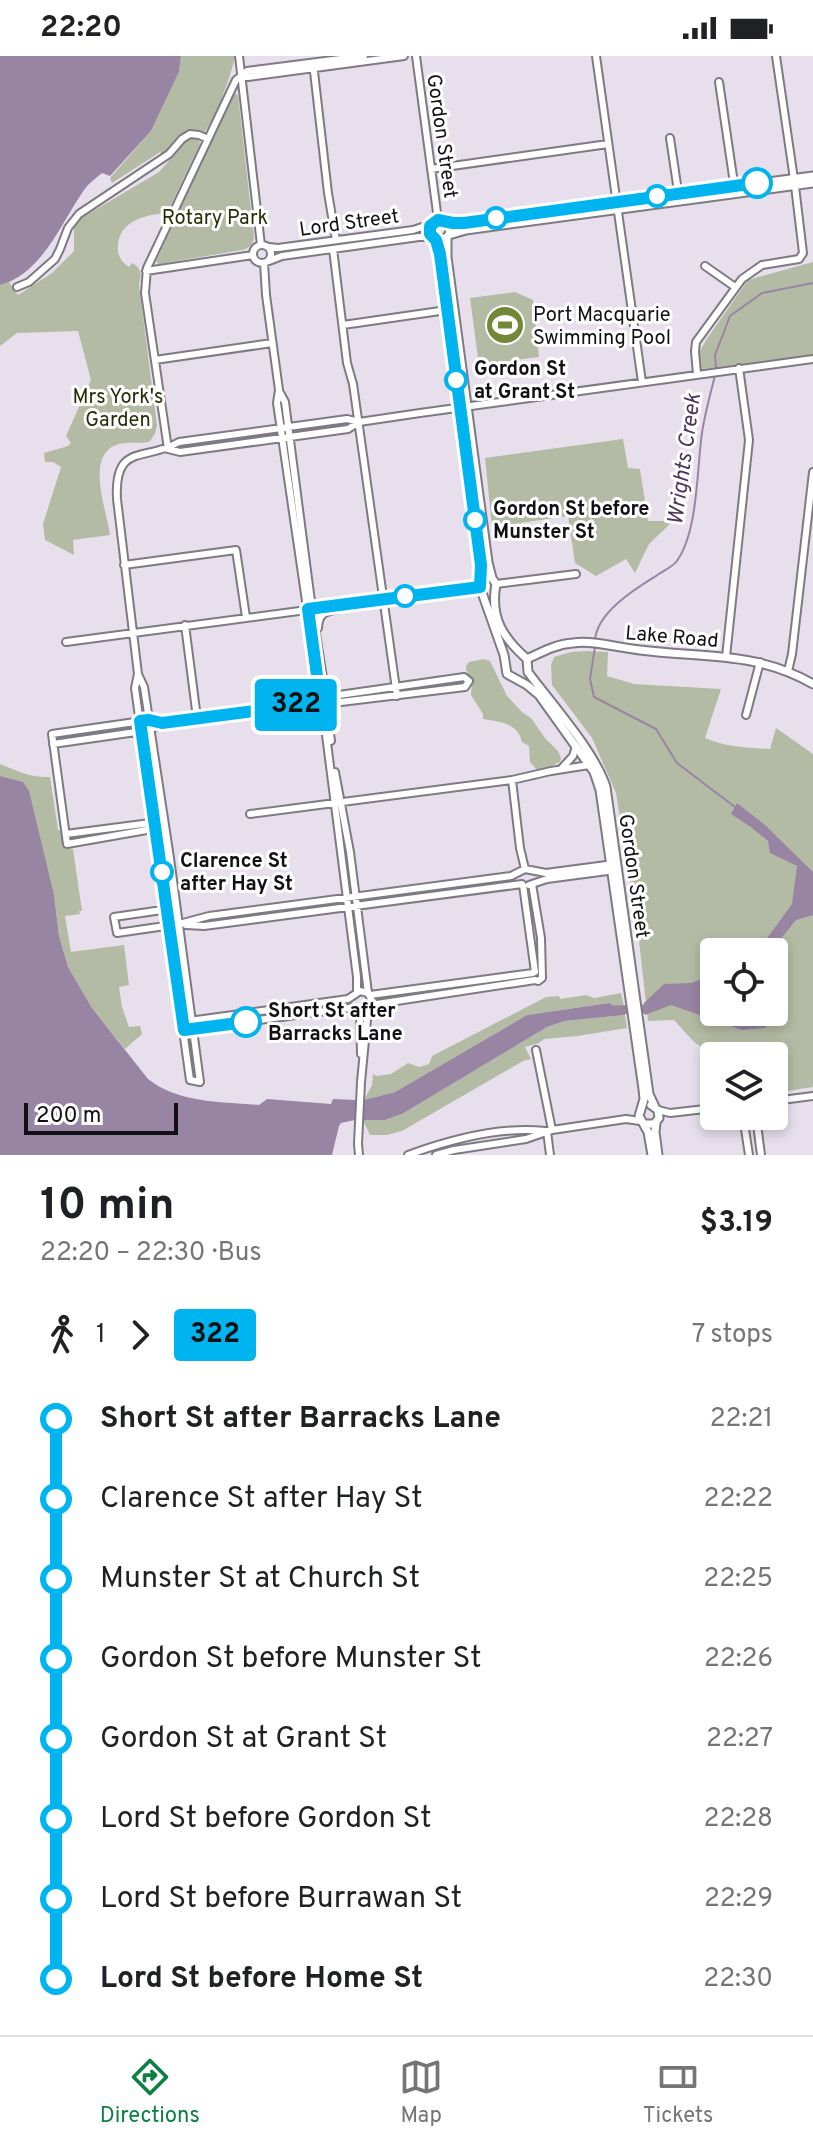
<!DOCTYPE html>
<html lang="en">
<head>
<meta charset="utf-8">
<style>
	:root { --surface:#fff; --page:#f2f2f2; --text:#202124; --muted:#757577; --line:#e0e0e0; --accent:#0b8043 }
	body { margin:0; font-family:Overpass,sans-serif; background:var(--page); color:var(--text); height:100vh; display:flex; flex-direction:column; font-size:30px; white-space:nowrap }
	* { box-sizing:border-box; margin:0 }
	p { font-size:26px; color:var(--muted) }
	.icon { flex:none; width:44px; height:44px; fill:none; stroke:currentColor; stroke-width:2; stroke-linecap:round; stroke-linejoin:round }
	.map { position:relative; height:1099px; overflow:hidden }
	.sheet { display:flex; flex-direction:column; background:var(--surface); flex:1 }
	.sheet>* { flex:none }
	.badge { padding:0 16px; border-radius:6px; font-size:28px; line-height:52px }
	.buttons { position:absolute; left:700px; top:882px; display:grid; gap:16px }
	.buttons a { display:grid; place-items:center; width:88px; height:88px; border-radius:8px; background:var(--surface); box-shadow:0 4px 12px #0003; font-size:40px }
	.scale { position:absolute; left:24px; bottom:20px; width:154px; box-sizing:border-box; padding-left:8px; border:4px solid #121014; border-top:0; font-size:22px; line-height:28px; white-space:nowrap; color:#121014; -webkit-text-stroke:6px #fff; paint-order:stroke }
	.map>.badge { position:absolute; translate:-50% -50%; box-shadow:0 0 0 4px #fff }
	.legs { display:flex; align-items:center; gap:12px; height:88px; padding:0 40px; font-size:26px }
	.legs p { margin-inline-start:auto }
	.headline { display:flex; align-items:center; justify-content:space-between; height:136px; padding:0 40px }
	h1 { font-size:44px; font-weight:700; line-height:60px }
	ul { padding:0 40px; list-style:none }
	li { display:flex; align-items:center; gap:28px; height:80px; font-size:30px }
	li i { display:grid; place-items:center; width:12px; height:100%; margin:0 10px; background:currentColor }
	li i::after { content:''; width:20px; height:20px; margin:-10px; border:6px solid; border-radius:50%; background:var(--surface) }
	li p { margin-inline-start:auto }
	li:first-child i { background:linear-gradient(#0000 50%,currentColor 0) }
	li:last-child i { background:linear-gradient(currentColor 50%,#0000 0) }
	.status { display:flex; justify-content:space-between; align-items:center; height:56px; padding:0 40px; background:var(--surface); direction:ltr }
	.status svg { height:22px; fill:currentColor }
	.menu { display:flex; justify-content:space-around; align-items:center; height:112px; border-top:2px solid var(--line); background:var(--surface); font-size:22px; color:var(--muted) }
	.menu a { display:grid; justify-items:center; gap:4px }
	.menu .selected { color:var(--accent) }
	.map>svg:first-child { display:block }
	.green { fill:#b4bba4; fill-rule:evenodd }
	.water { fill:#9885a4 }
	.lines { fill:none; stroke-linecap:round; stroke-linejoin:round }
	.stream { stroke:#9885a4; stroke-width:2 }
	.river { stroke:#9885a4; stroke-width:9 }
	.minor-casing { stroke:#7f7983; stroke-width:10 }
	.major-casing { stroke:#7f7983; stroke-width:11 }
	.minor { stroke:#fff; stroke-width:6 }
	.major { stroke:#fff; stroke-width:7 }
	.line-1-casing { stroke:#fff; stroke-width:18 }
	.line-1 { stroke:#00b5ef; stroke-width:12 }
	.stop-1-dot { fill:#fff; stroke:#00b5ef; stroke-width:4 }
	.labels { text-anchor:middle; stroke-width:6; stroke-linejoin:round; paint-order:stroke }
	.street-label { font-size:20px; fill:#121014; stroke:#fff }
	.park-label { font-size:20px; fill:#242e04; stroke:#fff }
	.poi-label { font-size:20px; fill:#121014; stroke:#fff; text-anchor:start }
	.stop-label { font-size:20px; font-weight:bold; fill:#121014; stroke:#fff; text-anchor:start }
	.water-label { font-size:22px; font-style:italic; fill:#4e325d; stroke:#fff }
</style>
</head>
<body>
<div class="status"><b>22:20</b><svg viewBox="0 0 49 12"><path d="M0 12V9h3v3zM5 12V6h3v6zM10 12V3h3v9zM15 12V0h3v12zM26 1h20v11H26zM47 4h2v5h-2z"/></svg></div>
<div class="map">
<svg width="813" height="1099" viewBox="0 0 813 1099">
	<rect width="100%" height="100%" fill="#e7e0ec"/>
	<path class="green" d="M181 0H235C232 18 215 64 203 78L187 76 163 100 160 96 112 127 110 122 151 75 179 16Z
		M234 37 238 39 254 181C253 189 250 192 242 194L159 208 156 206 157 203Z
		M189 82 199 84 200 88 167 157C146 159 120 164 118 189 117 199 121 206 129 211L132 207C143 213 141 219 139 229L157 369 155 378 149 386C138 388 126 385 116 389 85 401 107 455 110 479L73 484 74 499 45 484 43 468 61 411 53 406H45L44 397 68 390 71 387 66 380 91 324 78 275 17 277 0 290V229L9 226 18 239 52 217 74 195V171L78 164 159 116Z
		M813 206V300L701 313 700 295 706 284 748 224Z
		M515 236 533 244 539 301 485 308 484 301 478 302 470 242Z
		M623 383 628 412 640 413 648 465H673L649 488 635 517 626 503 596 520 575 507 568 460 492 471 485 402Z
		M587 595 608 596 607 620 634 628 721 633 705 682C726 691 748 692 770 693L776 672 813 698V1031L774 1037V1000H716L695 987 674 964 648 965 637 867 616 737 592 682 552 629 551 609 554 601 571 596ZM714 896H774V956H714Z
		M484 603 490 605 507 640 522 656 531 662 545 682 558 695 561 702 560 706 543 714H537L530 706 529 690 522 686C518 667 500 666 483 663V658L471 639 472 624 466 614V610L469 606Z
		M0 708C17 715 32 722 50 721L58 774 63 775 65 793H73L82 855H79L80 858 65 860 71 896 124 889 129 929 119 931 122 951 129 971 140 970 142 978 125 993 92 952 68 911 59 880 54 839 22 726 0 720Z
		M621 937 624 950 615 951 608 947 527 959 395 1036 364 1044 372 1029 373 1018 376 1020 391 1018 408 1007 419 1011 429 1008 432 1000 546 941 559 940 560 943 586 939 594 942Z
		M625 959 627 972 578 980 544 983 539 987 525 991 531 1003 523 1005 402 1075 387 1079H370L363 1064H385L402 1058 547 971 565 965Z"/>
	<path class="water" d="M0 0H181L179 16 151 75 110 120 102 117C96 122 89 127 84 134 61 167 42 218 0 229Z
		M0 720 23 726 29 735 54 839 59 880 68 911 92 952 148 1023C178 1047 222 1046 259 1049L267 1043 331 1048 333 1043 356 1044 355 1064 341 1067 339 1070 332 1099H0Z
		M737 747 765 769 813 816V859L796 864 774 891 781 901 774 908V896H741L746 885 757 891 765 885 792 848 797 810 770 797 768 785 751 771 731 758Z
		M714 919V956H773V961L765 972 742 974 671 949 645 959 644 947 664 928 691 927Z
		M609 947 615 951 624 950 625 959 565 965 547 971 402 1058 385 1064H363L364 1044 395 1036 527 959Z"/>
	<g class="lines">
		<path class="stream" d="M716 313 715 299 730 260 762 237 813 227
			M595 585C596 557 635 533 656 520 663 515 672 511 676 506 697 479 697 418 701 385 703 363 710 341 715 319
			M595 591 590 623 594 641 656 673 677 707 735 751"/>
		<path class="river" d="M613 954 645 953"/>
		<defs>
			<path id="minor" d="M239 0 261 189
				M416 0 438 164
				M596 0 642 326
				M313 7 328 137 336 184
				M241 20 248 21 404 0
				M719 26 735 134
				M670 82 679 142
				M431 113 608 88
				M253 198a9 9 0 1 1 18 0a9 9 0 1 1-18 0Z
				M269 191 278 192 413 174 431 168
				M333 193 347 307 353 328 397 640
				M269 205 282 200 419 181H432
				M264 207 266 239 279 334 277 347 318 627 315 647
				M705 210 735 231
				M146 215 253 199
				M17 231 29 226 55 203 60 193 68 172 79 158 169 98 182 83 190 78 199 79 208 83
				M343 269 447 254
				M155 304 272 287
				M697 318 695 295 696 286 742 223 762 209 799 203 803 197 795 130 776 0
				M279 335 285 346 312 553 324 628 327 637 332 642V649
				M168 393 180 396 348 373 359 366 420 357 813 303
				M168 393 145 237 147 212 236 24 247 15 364 0
				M124 509 236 494 246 561
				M496 528 576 518
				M185 569 197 662
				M318 572C319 552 331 557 346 550
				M66 586 480 531
				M726 601 749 384 739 312
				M788 615 792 598 813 416
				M138 618 135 632 190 1024 200 1026 170 802 144 631 138 618 117 443C114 386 145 406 179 386L347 363 359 366
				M329 638 339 639 464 621 469 625 465 631 341 646 332 649
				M315 647 320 653 325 671 357 921V936
				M746 659 760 606
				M331 685 329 671 332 649
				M53 688 150 674 162 667
				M561 713 573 700 576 690
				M335 716 350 796 368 937
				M512 724 520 792 525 813
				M250 758 512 724 551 715 589 709
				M158 772 67 788 52 678 149 664 162 667 315 647
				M66 778 158 766
				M532 828 541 882 542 922 538 925 535 924
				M523 829 535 916
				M529 829 547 823 615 814
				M169 853 114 861 117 877 179 868 209 860 511 820 525 813 546 817 614 808
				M186 869 204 870 522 828
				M370 939 533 917
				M369 952 377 948 535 924
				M360 955 361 998
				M189 965 348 943 360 935 368 937 371 943 369 952 363 955 349 952 191 973
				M536 994 552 1074
				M774 1045 813 1040
				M658 1054 670 1057 714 1052
				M743 1060 749 1099
				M756 1060 761 1099
				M547 1075 550 1099
				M359 1099 358 1088 361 1026 368 953
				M408 1099C449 1084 501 1070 545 1075
				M436 1099 454 1094 526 1083 552 1074 626 1063 640 1065"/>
			<path id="major" d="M445 165 450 173 449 179 443 184H436C431 180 428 178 430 171 434 158 454 168 464 167L813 120
				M449 179 466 174 813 127
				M447 182V201L488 506 492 522 496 528C490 561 502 581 527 603L528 616
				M436 184 440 198 481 509 480 531 504 599 507 618 527 629 539 639 594 716 600 734 643 1033 644 1043 639 1060 648 1076 652 1099
				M527 603C542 596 556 588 573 587 595 584 618 592 640 594 702 602 756 595 813 628
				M528 616C551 647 595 696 606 731L649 1038 655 1051
				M656 1067 655 1076 658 1099
				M644 1068H654L659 1062 658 1054 651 1049"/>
		</defs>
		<use href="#minor" class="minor-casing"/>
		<use href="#major" class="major-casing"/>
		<use href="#minor" class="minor"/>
		<use href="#major" class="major"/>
	</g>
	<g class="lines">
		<defs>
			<path id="line-1" d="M246 966 184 974 140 665 149 664 162 667 315 647 318 627 308 553 480 531 481 509 440 198 436 184 430 178V170L438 164 453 167H464L757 127"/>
		</defs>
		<use href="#line-1" class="line-1-casing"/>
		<use href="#line-1" class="line-1"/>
	</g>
	<defs>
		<symbol id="stadium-disc" viewBox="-11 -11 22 22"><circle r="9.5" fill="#728738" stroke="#fff"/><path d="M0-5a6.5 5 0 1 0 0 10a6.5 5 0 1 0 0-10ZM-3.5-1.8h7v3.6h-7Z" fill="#fff"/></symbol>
	</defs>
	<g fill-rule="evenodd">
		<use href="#stadium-disc" x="483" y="247" width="44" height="44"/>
	</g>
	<g class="stop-1-dot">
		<circle cx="757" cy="127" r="14"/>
		<circle cx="657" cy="140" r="10"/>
		<circle cx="496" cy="162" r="10"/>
		<circle cx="456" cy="324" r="10"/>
		<circle cx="475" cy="464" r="10"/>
		<circle cx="405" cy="540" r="10"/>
		<circle cx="162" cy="816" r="10"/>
		<circle cx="246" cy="966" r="14"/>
	</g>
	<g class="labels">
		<g class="street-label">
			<text transform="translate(443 80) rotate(82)" y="7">Gordon Street</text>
			<text transform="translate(349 166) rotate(-8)" y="7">Lord Street</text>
			<text transform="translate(672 580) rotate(5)" y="7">Lake Road</text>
			<text transform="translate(635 820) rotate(82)" y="7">Gordon Street</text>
		</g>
		<g class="park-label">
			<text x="215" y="168">Rotary Park</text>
			<text x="118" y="347">Mrs York's<tspan x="118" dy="23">Garden</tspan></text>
		</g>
		<g class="poi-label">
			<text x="533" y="265">Port Macquarie<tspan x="533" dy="23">Swimming Pool</tspan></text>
		</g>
		<g class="stop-label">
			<text x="474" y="319">Gordon St<tspan x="474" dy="23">at Grant St</tspan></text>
			<text x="493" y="459">Gordon St before<tspan x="493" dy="23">Munster St</tspan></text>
			<text x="180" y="811">Clarence St<tspan x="180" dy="23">after Hay St</tspan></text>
			<text x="268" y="961">Short St after<tspan x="268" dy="23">Barracks Lane</tspan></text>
		</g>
		<g class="water-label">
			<text transform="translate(683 403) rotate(-82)" y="8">Wrights Creek</text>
		</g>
	</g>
</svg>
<div class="buttons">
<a><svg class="icon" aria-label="locate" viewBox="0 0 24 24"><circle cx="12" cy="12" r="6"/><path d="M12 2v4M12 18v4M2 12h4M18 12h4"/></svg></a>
<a><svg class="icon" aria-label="layers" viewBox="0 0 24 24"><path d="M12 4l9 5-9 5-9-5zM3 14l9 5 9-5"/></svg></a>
</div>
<div class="scale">200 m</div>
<b class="badge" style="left:296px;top:649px;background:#00b5ef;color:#111">322</b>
</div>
<section class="sheet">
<div class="headline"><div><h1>10 min</h1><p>22:20 – 22:30 · Bus</p></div><b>$3.19</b></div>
<div class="legs"><svg class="icon" aria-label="walk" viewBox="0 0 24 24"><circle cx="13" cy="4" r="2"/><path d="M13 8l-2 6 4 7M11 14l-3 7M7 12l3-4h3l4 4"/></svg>1<svg class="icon" aria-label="forward" viewBox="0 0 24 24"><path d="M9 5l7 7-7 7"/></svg><b class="badge" style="background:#00b5ef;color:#111">322</b><p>7 stops</p></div>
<ul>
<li><i style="color:#00b5ef"></i><b>Short St after Barracks Lane</b><p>22:21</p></li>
<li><i style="color:#00b5ef"></i><span>Clarence St after Hay St</span><p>22:22</p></li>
<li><i style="color:#00b5ef"></i><span>Munster St at Church St</span><p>22:25</p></li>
<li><i style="color:#00b5ef"></i><span>Gordon St before Munster St</span><p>22:26</p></li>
<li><i style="color:#00b5ef"></i><span>Gordon St at Grant St</span><p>22:27</p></li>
<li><i style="color:#00b5ef"></i><span>Lord St before Gordon St</span><p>22:28</p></li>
<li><i style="color:#00b5ef"></i><span>Lord St before Burrawan St</span><p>22:29</p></li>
<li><i style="color:#00b5ef"></i><b>Lord St before Home St</b><p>22:30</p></li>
</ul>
</section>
<nav class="menu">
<a class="selected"><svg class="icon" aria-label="directions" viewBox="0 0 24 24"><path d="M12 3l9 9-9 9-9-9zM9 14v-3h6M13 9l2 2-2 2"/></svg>Directions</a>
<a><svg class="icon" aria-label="map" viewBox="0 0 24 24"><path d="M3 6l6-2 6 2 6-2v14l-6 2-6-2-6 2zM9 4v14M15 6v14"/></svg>Map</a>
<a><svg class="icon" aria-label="tickets" viewBox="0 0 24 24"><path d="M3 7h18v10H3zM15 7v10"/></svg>Tickets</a>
</nav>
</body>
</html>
